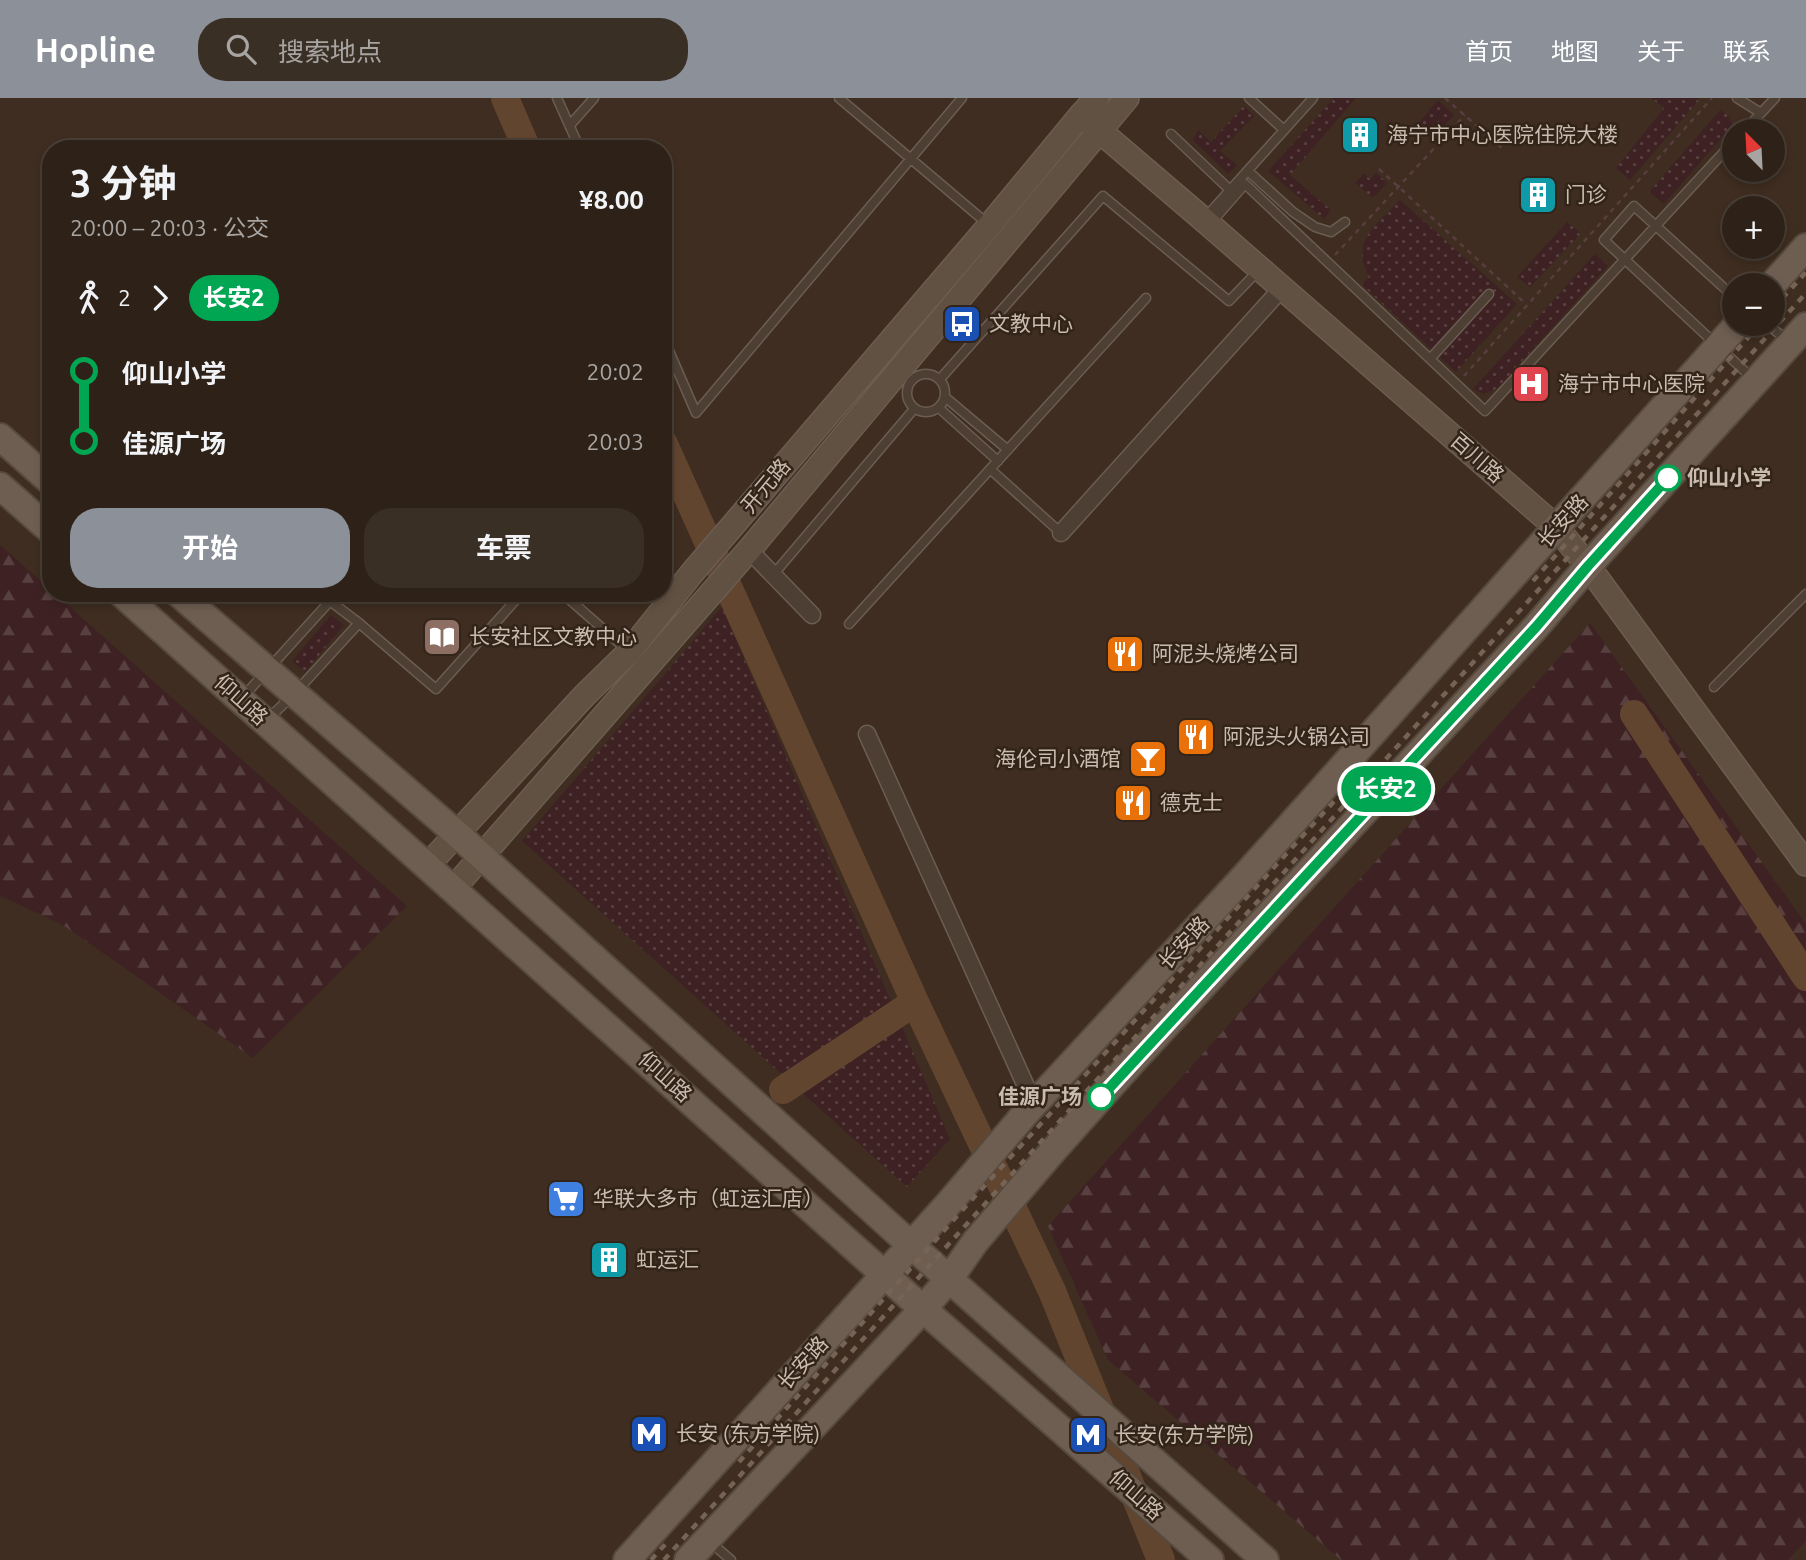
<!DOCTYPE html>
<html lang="zh">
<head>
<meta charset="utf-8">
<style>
	:root { --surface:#2e2218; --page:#3a2f25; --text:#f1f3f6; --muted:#a7a4a2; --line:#493f37; --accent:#8c9099 }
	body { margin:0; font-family:Ubuntu,"Noto Sans SC",sans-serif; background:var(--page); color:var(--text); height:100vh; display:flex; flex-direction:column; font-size:26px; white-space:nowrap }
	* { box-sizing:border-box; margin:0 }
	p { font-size:23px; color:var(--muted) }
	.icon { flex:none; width:38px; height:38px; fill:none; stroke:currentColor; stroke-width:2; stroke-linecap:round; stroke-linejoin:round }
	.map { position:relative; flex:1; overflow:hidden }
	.side { position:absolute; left:42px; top:42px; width:630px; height:462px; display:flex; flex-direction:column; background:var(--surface); border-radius:28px; box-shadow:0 4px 10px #0003,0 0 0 2px var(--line) }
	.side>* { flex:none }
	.badge { padding:0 14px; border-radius:23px; font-size:24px; line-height:46px }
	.needle { width:46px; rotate:336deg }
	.controls { position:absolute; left:1722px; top:21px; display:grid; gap:14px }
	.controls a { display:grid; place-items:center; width:63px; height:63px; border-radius:50%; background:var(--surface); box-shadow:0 4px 10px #0003,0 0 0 2px var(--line); font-size:35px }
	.map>.badge { position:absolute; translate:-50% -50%; box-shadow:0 0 0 4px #fff }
	.legs { display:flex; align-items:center; gap:10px; height:77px; padding:0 28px; font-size:23px }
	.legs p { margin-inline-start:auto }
	.overview { display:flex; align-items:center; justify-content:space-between; height:119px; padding:0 28px }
	h1 { font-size:38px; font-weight:700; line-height:52px }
	.primary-button { display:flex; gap:14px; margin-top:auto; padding:14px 28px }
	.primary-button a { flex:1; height:80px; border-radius:28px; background:var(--accent); color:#fff; font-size:28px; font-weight:700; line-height:80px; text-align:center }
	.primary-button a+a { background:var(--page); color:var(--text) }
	ul { padding:0 28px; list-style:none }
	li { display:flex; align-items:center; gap:24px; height:70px; font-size:26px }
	li i { display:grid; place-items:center; width:10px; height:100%; margin:0 9px; background:currentColor }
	li i::after { content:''; width:18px; height:18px; margin:-9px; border:5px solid; border-radius:50%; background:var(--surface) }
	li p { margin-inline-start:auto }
	li:first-child i { background:linear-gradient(#0000 50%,currentColor 0) }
	li:last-child i { background:linear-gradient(currentColor 50%,#0000 0) }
	header { display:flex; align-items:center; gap:42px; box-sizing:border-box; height:98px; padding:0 35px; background:var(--accent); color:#fff }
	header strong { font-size:33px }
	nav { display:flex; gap:38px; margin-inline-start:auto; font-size:24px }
	.search { width:490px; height:63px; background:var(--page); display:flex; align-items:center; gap:18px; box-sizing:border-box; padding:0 24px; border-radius:28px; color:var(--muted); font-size:26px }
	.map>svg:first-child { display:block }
	.forest { fill:url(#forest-firs) }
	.park { fill:url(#park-dots) }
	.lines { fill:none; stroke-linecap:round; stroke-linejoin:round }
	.river { stroke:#62452f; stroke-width:28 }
	.lane-casing { stroke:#6b5d52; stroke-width:11 }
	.street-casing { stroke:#6b5d52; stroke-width:19 }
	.secondary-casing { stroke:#6b5d52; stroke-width:26 }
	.primary-casing { stroke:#56493d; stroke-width:30 }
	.path { stroke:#593e3f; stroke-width:2.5; stroke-dasharray:5 5; stroke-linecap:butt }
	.lane { stroke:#4d3f34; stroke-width:8 }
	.street { stroke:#4d3f34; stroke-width:16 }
	.secondary { stroke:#615142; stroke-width:23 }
	.primary { stroke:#6e5e52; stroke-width:26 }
	.rail { stroke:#756456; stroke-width:4.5; stroke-dasharray:7 7; stroke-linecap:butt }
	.line-1-casing { stroke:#fff; stroke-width:16 }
	.line-1 { stroke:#00a651; stroke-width:10 }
	.stop-1-dot { fill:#fff; stroke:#00a651; stroke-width:3.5 }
	.labels { text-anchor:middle; stroke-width:5; stroke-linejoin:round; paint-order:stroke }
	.poi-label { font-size:21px; fill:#c9bcaf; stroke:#322419; text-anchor:start }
	.street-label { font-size:21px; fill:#c9bcaf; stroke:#322419 }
	.stop-label { font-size:21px; font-weight:bold; fill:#c9bcaf; stroke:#322419; text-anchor:start }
</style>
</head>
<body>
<header>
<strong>Hopline</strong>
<div class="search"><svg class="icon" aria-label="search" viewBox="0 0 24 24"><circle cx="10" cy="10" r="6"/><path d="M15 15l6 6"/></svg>搜索地点</div>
<nav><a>首页</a><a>地图</a><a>关于</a><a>联系</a></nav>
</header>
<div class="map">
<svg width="1806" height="1462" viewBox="0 0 1806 1462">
	<defs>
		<pattern id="forest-firs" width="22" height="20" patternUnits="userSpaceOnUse" patternTransform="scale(1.75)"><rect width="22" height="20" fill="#3e2223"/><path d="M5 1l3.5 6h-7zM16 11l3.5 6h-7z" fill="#594040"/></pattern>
		<pattern id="park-dots" width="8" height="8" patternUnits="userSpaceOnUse" patternTransform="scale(1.75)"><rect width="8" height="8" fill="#3e2223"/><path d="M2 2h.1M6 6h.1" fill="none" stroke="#594040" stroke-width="1.8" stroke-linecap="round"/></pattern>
	</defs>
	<rect width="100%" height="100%" fill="#3e2d20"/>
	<path class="forest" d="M0 447 51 492V495H54L407 808 253 960 63 827 0 798Z
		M1590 525 1806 826V1443L1788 1462H1341L1108 1262 1048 1128Z"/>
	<path class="park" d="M1334 0H1356L1290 77 1331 112 1324 121 1268 73Z
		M1651 0H1698L1699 2 1630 82 1616 70 1664 10Z
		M1438 2 1454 17 1433 40 1417 27Z
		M1244 8 1254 18 1220 53 1237 67 1228 76 1193 42 1198 32 1211 44Z
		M1720 12C1728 16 1732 19 1731 29L1664 106 1649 94Z
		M1364 75 1370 81 1376 75 1387 85 1373 100 1355 85Z
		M1400 102 1517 206 1456 274 1362 187 1369 178C1349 143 1378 126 1400 102Z
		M1567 124 1581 135 1530 189 1517 179Z
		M1595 156 1608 168 1505 282 1494 292 1484 296 1473 291Z
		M722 509 950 1041 907 1089 522 743Z
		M331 517 344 527 305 574 292 563Z"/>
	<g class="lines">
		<path class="river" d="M505 0 527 51
			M663 344 915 904 1052 1193 1161 1462
			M1634 616 1806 879
			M783 992 915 904"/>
		<defs>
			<path id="lane" d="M557 0 580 51
				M839 0 989 127
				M1249 0 1284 32
				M1737 0 1761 15 1744 33
				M1761 15 1775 0
				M570 27 594 0
				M1171 36 1230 92
				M1248 73 1293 114 1315 129 1331 134 1345 124
				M1205 120 1313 0
				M1211 125 1245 86 1485 313 1734 43
				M1734 199 1634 108 1604 142 1752 280
				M1766 226 1789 243
				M663 239 696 315 962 0
				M1430 261 1489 196
				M907 295a19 19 0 1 1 38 0a19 19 0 1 1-38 0Z
				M940 281 1103 98 1229 203 1258 173
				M945 299 1008 352
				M939 310 998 363
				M990 371 1061 435
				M773 477 914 311
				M562 495 627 552
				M330 503 359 525
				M849 526 1146 200
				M1714 589 1806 496
				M243 599 330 503 322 495
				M267 622 294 596 359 525 436 591 522 495
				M709 1443 731 1462"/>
			<path id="street" d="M1061 435 1282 190
				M749 452 812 517
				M867 636 1034 1006"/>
			<path id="secondary" d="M1081 17 1204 122 1557 430 1588 468 1806 766
				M427 768 584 598 629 554 692 475 990 127 1081 17 1097 0
				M453 791 749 452 1127 0"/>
			<path id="primary" d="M1772 187 1806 149
				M0 339 51 384
				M0 388 51 433
				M121 495 923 1211 1210 1462
				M178 495 457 736 911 1147 1265 1462
				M627 1462 950 1104 1025 1016 1244 779 1738 226
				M688 1462 923 1211 950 1180 975 1144 1052 1054 1134 962 1536 529 1588 468 1806 228"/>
		</defs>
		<use href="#lane" class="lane-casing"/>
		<use href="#street" class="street-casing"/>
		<use href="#secondary" class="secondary-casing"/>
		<use href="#primary" class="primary-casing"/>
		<path class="path" d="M1445 0 1502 50
			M1379 71 1526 206
			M1335 157 1465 17
			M1464 278 1712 0"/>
		<use href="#lane" class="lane"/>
		<use href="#street" class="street"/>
		<use href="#secondary" class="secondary"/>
		<use href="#primary" class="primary"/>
		<path class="rail" d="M1773 211 1806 174
			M1533 483 1760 226
			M739 1364 957 1118 1348 688
			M651 1462 669 1442
			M664 1462 1806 195"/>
	</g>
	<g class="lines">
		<defs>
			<path id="line-1" d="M1101 999 1536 529 1588 468 1668 380"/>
		</defs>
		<use href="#line-1" class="line-1-casing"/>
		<use href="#line-1" class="line-1"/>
	</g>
	<defs>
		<symbol id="building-square" viewBox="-11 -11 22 22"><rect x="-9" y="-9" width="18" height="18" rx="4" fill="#0f9aa8" stroke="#322419"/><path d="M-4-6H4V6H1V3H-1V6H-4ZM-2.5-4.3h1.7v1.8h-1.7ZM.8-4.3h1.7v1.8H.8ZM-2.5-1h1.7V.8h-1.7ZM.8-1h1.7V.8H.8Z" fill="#fff"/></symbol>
		<symbol id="bus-square" viewBox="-11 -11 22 22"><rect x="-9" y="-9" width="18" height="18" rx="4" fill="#1a4fb4" stroke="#322419"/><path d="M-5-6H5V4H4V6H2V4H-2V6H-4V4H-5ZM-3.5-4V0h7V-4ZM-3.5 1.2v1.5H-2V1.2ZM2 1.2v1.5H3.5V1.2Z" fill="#fff"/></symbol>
		<symbol id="hospital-square" viewBox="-11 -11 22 22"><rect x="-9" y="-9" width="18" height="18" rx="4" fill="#e0444e" stroke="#322419"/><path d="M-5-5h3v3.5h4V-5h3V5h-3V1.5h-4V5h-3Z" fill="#fff"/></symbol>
		<symbol id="library-square" viewBox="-11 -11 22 22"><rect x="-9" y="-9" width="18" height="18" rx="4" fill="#8d6e63" stroke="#322419"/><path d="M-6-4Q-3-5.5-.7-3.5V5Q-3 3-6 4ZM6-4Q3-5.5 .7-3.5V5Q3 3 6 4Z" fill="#fff"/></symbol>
		<symbol id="restaurant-square" viewBox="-11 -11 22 22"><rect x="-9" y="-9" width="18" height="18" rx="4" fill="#e8710a" stroke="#322419"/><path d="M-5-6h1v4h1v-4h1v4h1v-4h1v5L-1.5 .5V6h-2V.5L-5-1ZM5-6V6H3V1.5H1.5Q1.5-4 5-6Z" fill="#fff"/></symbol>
		<symbol id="bar-square" viewBox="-11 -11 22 22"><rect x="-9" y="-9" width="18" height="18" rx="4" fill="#e8710a" stroke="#322419"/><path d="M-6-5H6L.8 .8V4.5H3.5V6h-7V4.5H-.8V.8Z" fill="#fff"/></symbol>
		<symbol id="supermarket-square" viewBox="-11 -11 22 22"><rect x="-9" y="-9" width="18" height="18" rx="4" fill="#3f7fe0" stroke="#322419"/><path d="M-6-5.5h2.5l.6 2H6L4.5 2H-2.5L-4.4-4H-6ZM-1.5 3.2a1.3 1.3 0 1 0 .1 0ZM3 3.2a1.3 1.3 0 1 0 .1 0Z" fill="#fff"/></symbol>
		<symbol id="metro-square" viewBox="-11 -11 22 22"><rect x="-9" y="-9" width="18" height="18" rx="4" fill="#1a4fb4" stroke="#322419"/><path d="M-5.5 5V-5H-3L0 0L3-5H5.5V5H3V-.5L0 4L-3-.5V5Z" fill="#fff"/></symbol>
	</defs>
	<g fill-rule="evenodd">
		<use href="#building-square" x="1338" y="15" width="44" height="44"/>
		<use href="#building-square" x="1516" y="75" width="44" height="44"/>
		<use href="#bus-square" x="940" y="204" width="44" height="44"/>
		<use href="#hospital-square" x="1509" y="264" width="44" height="44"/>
		<use href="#library-square" x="420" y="517" width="44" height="44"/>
		<use href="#restaurant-square" x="1103" y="534" width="44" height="44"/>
		<use href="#restaurant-square" x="1174" y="617" width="44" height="44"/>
		<use href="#bar-square" x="1126" y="639" width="44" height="44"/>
		<use href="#restaurant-square" x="1111" y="683" width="44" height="44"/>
		<use href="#supermarket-square" x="544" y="1079" width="44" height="44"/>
		<use href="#building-square" x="587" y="1140" width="44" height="44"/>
		<use href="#metro-square" x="627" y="1314" width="44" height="44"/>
		<use href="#metro-square" x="1066" y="1315" width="44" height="44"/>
	</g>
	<g class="stop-1-dot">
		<circle cx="1668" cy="380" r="12"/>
		<circle cx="1101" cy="999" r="12"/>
	</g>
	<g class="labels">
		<g class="poi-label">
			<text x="1387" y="44">海宁市中心医院住院大楼</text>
			<text x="1565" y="104">门诊</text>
			<text x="989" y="233">文教中心</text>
			<text x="1558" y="293">海宁市中心医院</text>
			<text x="469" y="546">长安社区文教中心</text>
			<text x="1152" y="563">阿泥头烧烤公司</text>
			<text x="1223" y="646">阿泥头火锅公司</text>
			<text x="1121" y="668" text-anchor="end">海伦司小酒馆</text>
			<text x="1160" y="712">德克士</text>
			<text x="593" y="1108">华联大多市（虹运汇店）</text>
			<text x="636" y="1169">虹运汇</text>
			<text x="676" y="1343">长安 (东方学院)</text>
			<text x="1115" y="1344">长安(东方学院)</text>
		</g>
		<g class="street-label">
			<text transform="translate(1477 360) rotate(41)" y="7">百川路</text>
			<text transform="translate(766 388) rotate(-50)" y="7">开元路</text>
			<text transform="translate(1563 423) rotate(-48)" y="7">长安路</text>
			<text transform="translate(241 602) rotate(42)" y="7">仰山路</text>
			<text transform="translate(1184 845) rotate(-47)" y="7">长安路</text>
			<text transform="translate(665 979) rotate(42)" y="7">仰山路</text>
			<text transform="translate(803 1265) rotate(-48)" y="7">长安路</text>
			<text transform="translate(1136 1397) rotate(41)" y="7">仰山路</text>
		</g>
		<g class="stop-label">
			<text x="1687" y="387">仰山小学</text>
			<text x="1082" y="1006" text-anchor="end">佳源广场</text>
		</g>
	</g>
</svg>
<div class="controls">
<a><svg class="needle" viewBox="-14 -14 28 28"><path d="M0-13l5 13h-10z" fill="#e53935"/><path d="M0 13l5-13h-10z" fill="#a7a4a2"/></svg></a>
<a>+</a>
<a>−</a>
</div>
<b class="badge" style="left:1386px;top:691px;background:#00a651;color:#fff">长安2</b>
<section class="side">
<div class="overview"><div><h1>3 分钟</h1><p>20:00 – 20:03 · 公交</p></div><b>¥8.00</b></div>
<div class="legs"><svg class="icon" aria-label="walk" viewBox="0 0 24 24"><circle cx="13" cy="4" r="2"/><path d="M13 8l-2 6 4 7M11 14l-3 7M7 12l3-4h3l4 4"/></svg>2<svg class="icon" aria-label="forward" viewBox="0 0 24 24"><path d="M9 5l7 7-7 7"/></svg><b class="badge" style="background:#00a651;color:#fff">长安2</b></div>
<ul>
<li><i style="color:#00a651"></i><b>仰山小学</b><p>20:02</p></li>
<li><i style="color:#00a651"></i><b>佳源广场</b><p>20:03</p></li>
</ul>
<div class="primary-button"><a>开始</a><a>车票</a></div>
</section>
</div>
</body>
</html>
